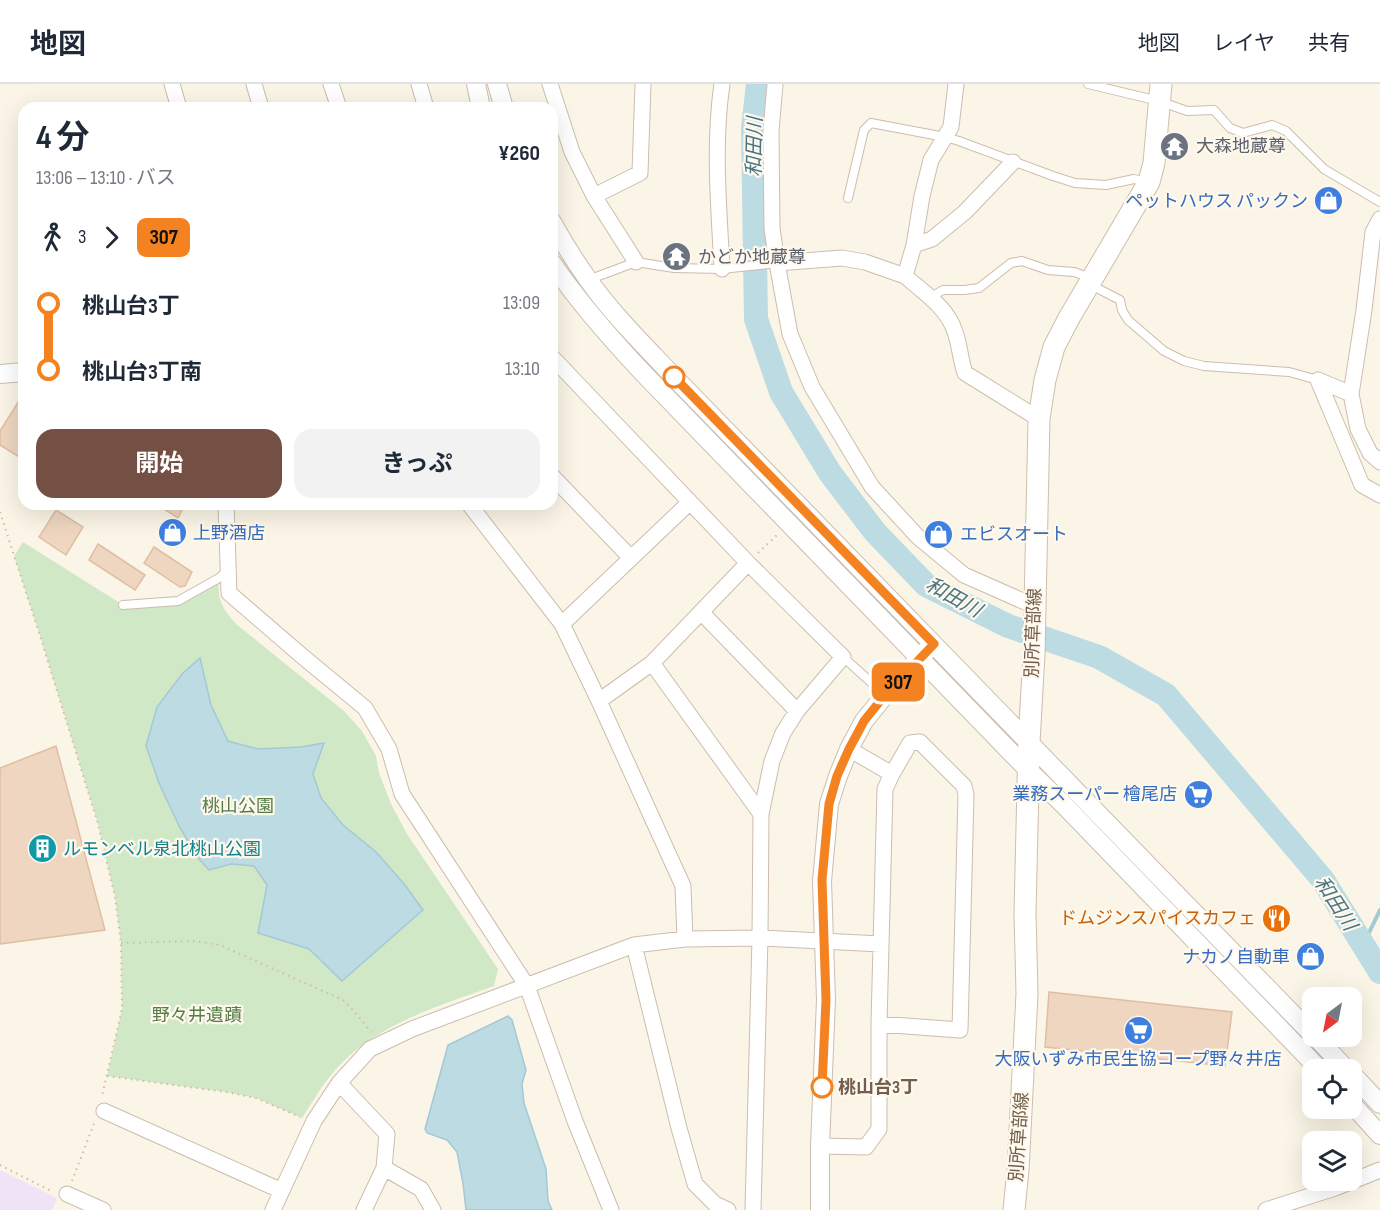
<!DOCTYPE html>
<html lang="ja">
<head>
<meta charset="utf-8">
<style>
	:root { --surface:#fff; --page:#f2f2f3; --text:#1f2937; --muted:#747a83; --line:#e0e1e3; --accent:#744f44 }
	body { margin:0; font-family:"Sofia Sans Condensed","Noto Sans JP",sans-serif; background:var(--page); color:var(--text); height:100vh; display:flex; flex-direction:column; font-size:22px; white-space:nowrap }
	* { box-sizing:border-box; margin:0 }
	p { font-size:20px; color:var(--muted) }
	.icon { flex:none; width:33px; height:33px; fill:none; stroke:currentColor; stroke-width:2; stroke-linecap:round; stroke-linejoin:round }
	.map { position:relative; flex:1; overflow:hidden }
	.panel { position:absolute; left:18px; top:18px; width:540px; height:408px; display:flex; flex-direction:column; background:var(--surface); border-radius:18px; box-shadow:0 6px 24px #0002 }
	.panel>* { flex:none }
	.badge { padding:0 12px; border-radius:9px; font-size:21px; line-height:39px }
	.needle { width:39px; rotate:212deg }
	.tools { position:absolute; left:1302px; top:903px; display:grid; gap:12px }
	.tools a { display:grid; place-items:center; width:60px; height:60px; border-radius:12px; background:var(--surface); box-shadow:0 6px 24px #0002; font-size:30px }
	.map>.badge { position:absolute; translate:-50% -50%; box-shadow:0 0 0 3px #fff }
	.legs { display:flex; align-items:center; gap:9px; height:66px; padding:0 18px; font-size:20px }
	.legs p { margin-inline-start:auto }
	.overview { display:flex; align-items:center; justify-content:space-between; height:102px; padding:0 18px }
	h1 { font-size:33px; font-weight:700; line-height:45px }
	.primary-button { display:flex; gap:12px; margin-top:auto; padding:12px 18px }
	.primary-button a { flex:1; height:69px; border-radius:18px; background:var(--accent); color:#fff; font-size:24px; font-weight:700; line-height:69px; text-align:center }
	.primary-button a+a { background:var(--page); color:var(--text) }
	ul { padding:0 18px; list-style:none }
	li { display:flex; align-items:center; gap:21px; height:66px; font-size:22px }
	li i { display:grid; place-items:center; width:9px; height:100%; margin:0 8px; background:currentColor }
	li i::after { content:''; width:15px; height:15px; margin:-8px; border:4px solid; border-radius:50%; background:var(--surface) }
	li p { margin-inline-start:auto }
	li:first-child i { background:linear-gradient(#0000 50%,currentColor 0) }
	li:last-child i { background:linear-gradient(currentColor 50%,#0000 0) }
	header { display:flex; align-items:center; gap:36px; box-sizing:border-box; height:84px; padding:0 30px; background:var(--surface); border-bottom:2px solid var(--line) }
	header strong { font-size:28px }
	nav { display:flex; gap:33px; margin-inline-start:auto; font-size:21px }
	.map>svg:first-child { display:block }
	.education { fill:#f1e3f7 }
	.green { fill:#d1e8c6 }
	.water { fill:#bcdbe3; stroke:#a3c9d4; stroke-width:1.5 }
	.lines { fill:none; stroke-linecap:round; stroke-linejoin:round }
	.stream { stroke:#a3c9d4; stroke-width:4 }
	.river { stroke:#bcdbe3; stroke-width:24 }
	.building { fill:#eed6c0; stroke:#e0bea2; stroke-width:1.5 }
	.service-casing { stroke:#ccbdae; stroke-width:10 }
	.minor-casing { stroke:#ccbdae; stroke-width:17 }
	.tertiary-casing { stroke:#ccbdae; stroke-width:20 }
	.secondary-casing { stroke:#cebeab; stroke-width:23 }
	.path { stroke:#d3baa3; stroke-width:2; stroke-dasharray:1.5 4.5; stroke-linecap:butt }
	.service { stroke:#fff; stroke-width:8 }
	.minor { stroke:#fff; stroke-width:15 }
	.tertiary { stroke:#fff; stroke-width:18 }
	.secondary { stroke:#fff; stroke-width:21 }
	.line-1-casing { stroke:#fff; stroke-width:14 }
	.line-1 { stroke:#f58220; stroke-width:9 }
	.stop-1-dot { fill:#fff; stroke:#f58220; stroke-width:3 }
	.labels { text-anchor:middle; stroke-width:4.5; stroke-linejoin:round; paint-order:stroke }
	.worship-label { font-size:18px; fill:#5b616d; stroke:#fef8ed; text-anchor:start }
	.shop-label { font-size:18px; fill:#366cbe; stroke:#fef8ed; text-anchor:end }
	.street-label { font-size:18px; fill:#735d4d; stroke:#fef8ed }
	.park-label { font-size:18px; fill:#547d48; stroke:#fef8ed }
	.culture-label { font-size:18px; fill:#0d838f; stroke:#fef8ed; text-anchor:start }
	.food-label { font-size:18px; fill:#c56008; stroke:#fef8ed; text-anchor:end }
	.stop-label { font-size:18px; font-weight:bold; fill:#735d4d; stroke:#fef8ed; text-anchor:start }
	.water-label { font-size:20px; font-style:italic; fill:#487685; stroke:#fef8ed }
</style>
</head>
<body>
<header>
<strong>地図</strong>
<nav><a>地図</a><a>レイヤ</a><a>共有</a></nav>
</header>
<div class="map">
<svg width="1380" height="1126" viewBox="0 0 1380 1126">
	<rect width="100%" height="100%" fill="#fbf5e7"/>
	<path class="education" d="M0 1086 57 1114 52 1126H0Z"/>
	<path class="green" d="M23 458 123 521 178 517 219 494C217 516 222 524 236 540L344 627 362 647 376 672 379 689 391 720 407 750 498 885 494 902C439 922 376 940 336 985 323 1000 313 1017 302 1034L256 1014 226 1008 107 992 122 925 121 859 115 813 98 740 41 555 14 472Z"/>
	<path class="water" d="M200 574 211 621 228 657 258 665 301 663 324 659 313 690 321 714 343 741 376 768 405 801 423 826 342 897 309 865 258 849 267 801 254 782 231 780 209 786 197 773 179 742 159 699 146 662 157 623 182 590Z
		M508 932 512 936 526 986 522 1000 524 1019 546 1085 548 1117 552 1126H466L463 1099 457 1068 447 1056 427 1049 425 1045 448 961Z"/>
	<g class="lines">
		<path class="stream" d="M1363 861 1380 826"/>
		<path class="river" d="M758 0 753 44 756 235 781 308 830 389 875 448 926 501 1008 542 1099 573 1166 611 1323 796 1380 888"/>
	</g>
	<path class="building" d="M24 309V376L0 361V347Z
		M156 420H185L178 434Z
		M56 426 83 443 66 471 39 453Z
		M98 460 145 491 135 506 89 476Z
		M154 463 192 488 185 502 180 503 144 479Z
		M56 662 105 846 0 860V684Z
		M1049 908 1232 928 1225 982 1045 963Z"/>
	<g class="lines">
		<defs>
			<path id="service" d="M1088 0 1159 17 1187 27 1214 26 1230 44 1243 49 1272 41 1286 47 1324 85 1380 118
				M848 114 864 46 871 39 945 53 959 57 1053 92 1075 99 1106 101 1134 95 1147 98
				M588 196 636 178 674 184 722 185 777 179
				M1089 200 1120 216 1122 226 1128 236 1164 267 1184 277 1204 282 1289 288 1318 296
				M929 214 943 206H964L979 204 1011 179 1022 177 1048 186 1074 188 1091 194
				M123 521 178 517 219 494 227 487
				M843 573 884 610"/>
			<path id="minor" d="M172 0 179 24
				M254 0 261 24
				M331 0 339 24
				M419 0 426 24
				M550 0 572 68 594 112 636 178
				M775 0 771 47 772 144 777 179 790 250 812 303 872 403 918 453 964 491 1034 522
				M594 112 640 89 643 0
				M1380 135 1373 148 1364 226 1351 310 1358 345 1370 369 1380 378
				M914 161 932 155 965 128 1013 78
				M777 179 842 174 865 178 905 192 914 161 922 112 931 76 951 43 956 0
				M722 185C719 124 713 61 722 0
				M905 192C923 208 948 224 955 248 960 261 960 275 965 289L1039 335
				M552 273 748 479 843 573 797 627 783 649 772 677 761 730 760 854 753 1126
				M1318 296 1362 401 1380 411
				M1318 296 1351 310
				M552 392 631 474
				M226 420 229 509 302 572 365 624 389 665 402 710 527 902 575 1037 611 1126
				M469 420 562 540 599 617 683 802 685 855
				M701 528 797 627
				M562 540 690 418
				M652 579 761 730
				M599 617 652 579 748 479
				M849 665 892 690
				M634 861 679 1044 695 1100 715 1120 728 1126
				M339 999 387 1050 384 1084 364 1126
				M104 1027 282 1107
				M820 1062 866 1063 879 1045V940L885 705 892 690 910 659 920 658 964 702 966 711 960 946 879 940
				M384 1084 421 1105 433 1126
				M67 1110 103 1126
				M273 1126 314 1037 339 999 370 965 412 945 634 861 685 855 760 854 881 860
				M1266 1126 1335 1104 1380 1086"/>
			<path id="tertiary" d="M476 0 481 24
				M497 0 504 24
				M552 138C563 158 574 176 587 194 612 230 644 261 674 293L1312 950
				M552 179C579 219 611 255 644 290L1028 686 1064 721 1320 986
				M0 290 24 288
				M1315 952 1347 986
				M1352 990 1380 1020
				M1352 1020 1380 1051
				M820 1126V1062L826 916 822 797 829 720 838 692 849 665 864 637 885 611 928 565"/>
			<path id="secondary" d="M1014 1126 1018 1086 1027 910 1025 829 1029 658 1034 570 1039 335 1045 296 1054 263 1069 234 1149 98 1154 79 1161 0"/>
		</defs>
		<use href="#service" class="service-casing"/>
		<use href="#minor" class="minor-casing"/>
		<use href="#tertiary" class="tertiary-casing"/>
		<use href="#secondary" class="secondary-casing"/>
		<path class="path" d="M0 428 41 555 98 740 115 813 121 859 122 925 102 1012
			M758 469 778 450
			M121 859 195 857 220 861 343 916 353 926 371 948
			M107 992 226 1008 256 1014 300 1033
			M0 1081 53 1108
			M72 1097 95 1037"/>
		<use href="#service" class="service"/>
		<use href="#minor" class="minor"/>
		<use href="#tertiary" class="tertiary"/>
		<use href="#secondary" class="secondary"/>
	</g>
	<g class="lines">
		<defs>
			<path id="line-1" d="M674 293 934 560 885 611 864 637 849 665 837 692 829 720 822 796 826 916 822 1003"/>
		</defs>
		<use href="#line-1" class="line-1-casing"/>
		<use href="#line-1" class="line-1"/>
	</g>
	<defs>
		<symbol id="temple-disc" viewBox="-11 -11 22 22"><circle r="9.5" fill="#6b7280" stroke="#fef8ed"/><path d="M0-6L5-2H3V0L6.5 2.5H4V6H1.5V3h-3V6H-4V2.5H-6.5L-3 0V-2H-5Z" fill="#fff"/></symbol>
		<symbol id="shop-disc" viewBox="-11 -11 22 22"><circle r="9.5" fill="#3f7fe0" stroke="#fef8ed"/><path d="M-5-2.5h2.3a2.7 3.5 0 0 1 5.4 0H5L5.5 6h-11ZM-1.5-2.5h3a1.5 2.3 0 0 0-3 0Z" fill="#fff"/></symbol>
		<symbol id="supermarket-disc" viewBox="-11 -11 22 22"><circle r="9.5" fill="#3f7fe0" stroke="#fef8ed"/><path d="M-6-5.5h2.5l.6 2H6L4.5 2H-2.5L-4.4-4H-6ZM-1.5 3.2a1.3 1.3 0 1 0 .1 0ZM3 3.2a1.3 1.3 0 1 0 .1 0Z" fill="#fff"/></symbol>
		<symbol id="building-disc" viewBox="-11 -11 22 22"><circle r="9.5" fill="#0f9aa8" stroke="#fef8ed"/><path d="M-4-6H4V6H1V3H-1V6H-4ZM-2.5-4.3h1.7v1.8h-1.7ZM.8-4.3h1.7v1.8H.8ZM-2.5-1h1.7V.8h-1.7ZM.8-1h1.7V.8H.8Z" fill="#fff"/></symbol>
		<symbol id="restaurant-disc" viewBox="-11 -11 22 22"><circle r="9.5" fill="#e8710a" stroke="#fef8ed"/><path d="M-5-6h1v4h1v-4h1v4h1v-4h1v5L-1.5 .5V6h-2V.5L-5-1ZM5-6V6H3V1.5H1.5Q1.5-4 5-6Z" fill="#fff"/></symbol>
	</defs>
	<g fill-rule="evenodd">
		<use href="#temple-disc" x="1158" y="46" width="33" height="33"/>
		<use href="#shop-disc" x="1312" y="100" width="33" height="33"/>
		<use href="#temple-disc" x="660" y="156" width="33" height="33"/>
		<use href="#shop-disc" x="156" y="432" width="33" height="33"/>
		<use href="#shop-disc" x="922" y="434" width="33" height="33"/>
		<use href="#supermarket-disc" x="1182" y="694" width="33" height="33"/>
		<use href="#building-disc" x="26" y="748" width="33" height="33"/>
		<use href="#restaurant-disc" x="1260" y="818" width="33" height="33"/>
		<use href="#shop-disc" x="1294" y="856" width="33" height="33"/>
		<use href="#supermarket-disc" x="1122" y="930" width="33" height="33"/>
	</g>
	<g class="stop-1-dot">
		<circle cx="674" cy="293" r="10"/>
		<circle cx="822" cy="1003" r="10"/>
	</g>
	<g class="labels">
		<g class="worship-label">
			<text x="1196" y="68">大森地蔵尊</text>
			<text x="698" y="179">かどか地蔵尊</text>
		</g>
		<g class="shop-label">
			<text x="1308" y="123">ペットハウス パックン</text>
			<text x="193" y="455" text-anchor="start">上野酒店</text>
			<text x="960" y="456" text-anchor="start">エビスオート</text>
			<text x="1177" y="716">業務スーパー 檜尾店</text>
			<text x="1290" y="879">ナカノ自動車</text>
			<text x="1138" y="981" text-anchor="middle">大阪いずみ市民生協コープ野々井店</text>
		</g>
		<g class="street-label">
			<text transform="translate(1033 549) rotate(-88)" y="6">別所草部線</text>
			<text transform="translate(1019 1053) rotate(-86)" y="6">別所草部線</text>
		</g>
		<g class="park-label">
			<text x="238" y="728">桃山公園</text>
			<text x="197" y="937">野々井遺蹟</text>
		</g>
		<g class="culture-label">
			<text x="63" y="771">ルモンベル泉北桃山公園</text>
		</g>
		<g class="food-label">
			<text x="1256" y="840">ドムジンスパイスカフェ</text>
		</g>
		<g class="stop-label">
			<text x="838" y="1009">桃山台3丁</text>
		</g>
		<g class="water-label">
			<text transform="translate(754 63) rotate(-89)" y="7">和田川</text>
			<text transform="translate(954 513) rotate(29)" y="7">和田川</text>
			<text transform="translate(1336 819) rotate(57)" y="7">和田川</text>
		</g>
	</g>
</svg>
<div class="tools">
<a><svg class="needle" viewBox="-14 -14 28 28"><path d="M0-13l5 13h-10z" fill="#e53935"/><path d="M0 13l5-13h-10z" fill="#747a83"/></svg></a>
<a><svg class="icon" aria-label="locate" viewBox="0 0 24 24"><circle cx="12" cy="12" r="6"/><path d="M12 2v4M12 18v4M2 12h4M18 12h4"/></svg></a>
<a><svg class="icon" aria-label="layers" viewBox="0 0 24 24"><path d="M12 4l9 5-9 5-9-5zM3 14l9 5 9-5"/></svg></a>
</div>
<b class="badge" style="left:898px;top:598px;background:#f58220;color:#111">307</b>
<section class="panel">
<div class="overview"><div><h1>4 分</h1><p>13:06 – 13:10 · バス</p></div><b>¥260</b></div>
<div class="legs"><svg class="icon" aria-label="walk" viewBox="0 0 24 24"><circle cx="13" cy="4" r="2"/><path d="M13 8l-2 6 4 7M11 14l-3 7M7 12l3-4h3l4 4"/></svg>3<svg class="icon" aria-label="forward" viewBox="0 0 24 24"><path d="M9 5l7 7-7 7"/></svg><b class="badge" style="background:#f58220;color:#111">307</b></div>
<ul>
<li><i style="color:#f58220"></i><b>桃山台3丁</b><p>13:09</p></li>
<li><i style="color:#f58220"></i><b>桃山台3丁南</b><p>13:10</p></li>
</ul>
<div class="primary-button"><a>開始</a><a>きっぷ</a></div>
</section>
</div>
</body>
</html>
